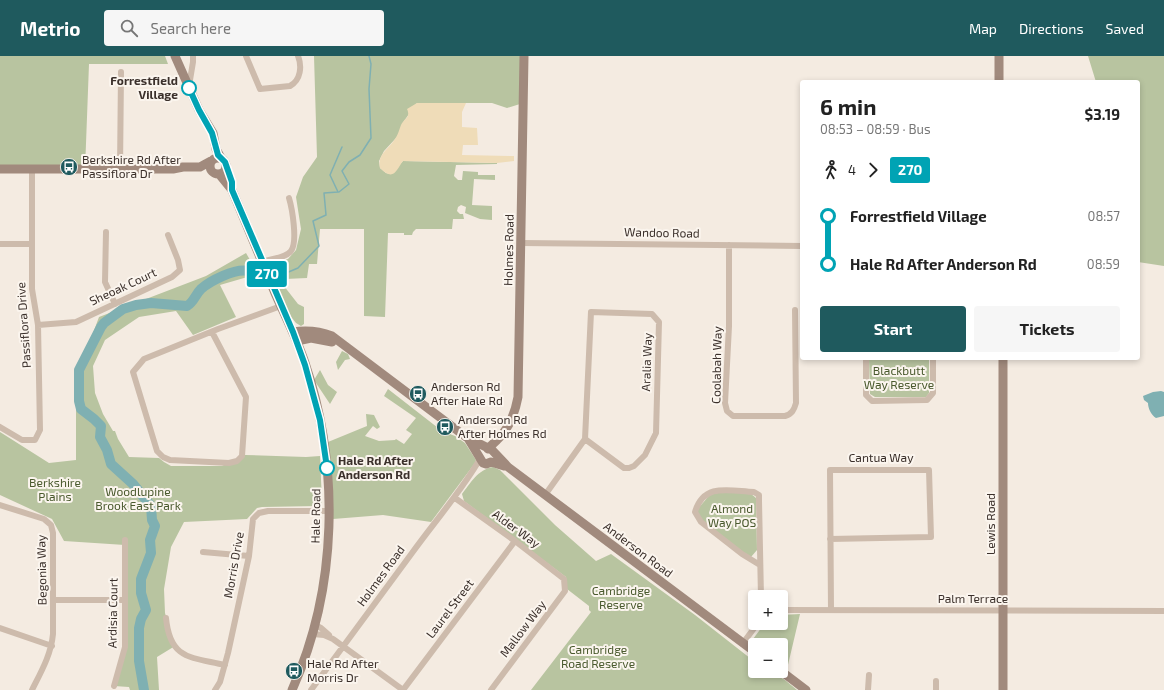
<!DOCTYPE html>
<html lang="en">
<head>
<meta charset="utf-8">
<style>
	:root { --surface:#fff; --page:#f6f6f6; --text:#222; --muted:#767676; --accent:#1f5a5e }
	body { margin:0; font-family:"Exo 2",sans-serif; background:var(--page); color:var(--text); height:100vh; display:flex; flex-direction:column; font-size:15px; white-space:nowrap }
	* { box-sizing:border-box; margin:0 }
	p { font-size:13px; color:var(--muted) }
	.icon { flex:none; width:22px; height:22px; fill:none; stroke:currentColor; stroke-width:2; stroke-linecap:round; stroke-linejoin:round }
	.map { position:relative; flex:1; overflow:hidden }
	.side { position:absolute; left:800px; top:24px; width:340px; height:280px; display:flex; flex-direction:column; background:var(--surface); border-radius:4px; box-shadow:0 2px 6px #0003 }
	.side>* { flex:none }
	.badge { padding:0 8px; border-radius:3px; font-size:14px; line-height:26px }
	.fabs { position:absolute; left:748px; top:534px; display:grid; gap:8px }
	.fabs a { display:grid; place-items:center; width:40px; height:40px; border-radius:4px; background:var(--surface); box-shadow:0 2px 6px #0003; font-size:20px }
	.map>.badge { position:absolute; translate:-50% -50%; box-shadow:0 0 0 2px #fff }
	.legs { display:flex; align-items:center; gap:6px; height:44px; padding:0 20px; font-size:13px }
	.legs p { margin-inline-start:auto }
	.overview { display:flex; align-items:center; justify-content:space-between; height:68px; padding:0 20px }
	h1 { font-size:22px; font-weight:700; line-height:30px }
	.primary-button { display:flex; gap:8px; margin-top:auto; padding:8px 20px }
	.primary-button a { flex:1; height:46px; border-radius:4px; background:var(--accent); color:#fff; font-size:16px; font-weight:700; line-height:46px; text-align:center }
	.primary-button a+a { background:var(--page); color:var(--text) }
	ul { padding:0 20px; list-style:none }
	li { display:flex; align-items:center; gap:14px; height:48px; font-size:15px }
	li i { display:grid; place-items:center; width:6px; height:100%; margin:0 5px; background:currentColor }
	li i::after { content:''; width:10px; height:10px; margin:-5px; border:3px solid; border-radius:50%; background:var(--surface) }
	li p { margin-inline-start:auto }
	li:first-child i { background:linear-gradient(#0000 50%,currentColor 0) }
	li:last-child i { background:linear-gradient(currentColor 50%,#0000 0) }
	header { display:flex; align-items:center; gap:24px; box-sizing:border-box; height:56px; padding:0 20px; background:var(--accent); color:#fff }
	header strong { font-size:19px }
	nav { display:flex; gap:22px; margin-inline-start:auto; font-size:14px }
	.search { width:280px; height:36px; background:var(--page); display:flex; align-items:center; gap:10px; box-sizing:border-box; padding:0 14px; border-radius:4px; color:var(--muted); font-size:15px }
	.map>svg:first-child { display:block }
	.green { fill:#b8c4a0 }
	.sand { fill:#efdcb8 }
	.water { fill:#7fb0b2 }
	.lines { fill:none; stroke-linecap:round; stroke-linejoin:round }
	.stream { stroke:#7fb0b2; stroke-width:1.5 }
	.river { stroke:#7fb0b2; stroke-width:10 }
	.street { stroke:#cdbbac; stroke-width:6 }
	.secondary { stroke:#a18a7d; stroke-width:9 }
	.line-1-casing { stroke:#fff; stroke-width:9 }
	.line-1 { stroke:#00a3b4; stroke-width:6 }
	.stop-1-dot { fill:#fff; stroke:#00a3b4; stroke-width:2 }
	.labels { text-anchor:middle; stroke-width:4; stroke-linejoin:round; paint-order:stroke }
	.stop-label { font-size:12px; font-weight:bold; fill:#3b302b; stroke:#fbf5ee; text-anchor:end }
	.poi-label { font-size:12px; fill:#3b302b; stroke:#fbf5ee; text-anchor:start }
	.street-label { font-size:12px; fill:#3b302b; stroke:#fbf5ee }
	.park-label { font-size:12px; fill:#4a5a2e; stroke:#fbf5ee }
</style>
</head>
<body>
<header>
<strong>Metrio</strong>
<div class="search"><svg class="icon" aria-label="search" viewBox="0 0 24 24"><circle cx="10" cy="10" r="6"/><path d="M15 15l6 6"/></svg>Search here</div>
<nav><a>Map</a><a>Directions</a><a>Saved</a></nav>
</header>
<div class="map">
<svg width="1164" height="634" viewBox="0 0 1164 634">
	<rect width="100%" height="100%" fill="#f4ebe1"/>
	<path class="green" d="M0 0H165L168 8H89L85 114H0Z
		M314 0H520V48L507 52 492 47H417L404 65 397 81 384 95 379 105 380 112 386 117 390 118 403 105 497 107V108L456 109 454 120 458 124H462L463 115 478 116V119H495V124L474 123 472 149 492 150V164L480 163 465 157 466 151 461 149 458 151 457 155 460 158H463L464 163H453L452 173H416L413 176 412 179H404V177H388L385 261 364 260V173H320L317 208H309L307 222 285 223 284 230 298 248 304 251V268L301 270 296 267 288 257 271 216 270 212 274 207 288 203 296 194 301 173 296 141 303 121 317 101Z
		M1088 0H1164V210L1138 206V26H1096Z
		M246 197 258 218 220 229 236 261 193 279 176 255 139 261 105 284 93 310 95 337 103 358 113 375H115L118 383 129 401 159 402 164 406 171 410H222L245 399 306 401 320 400 322 446 320 449 317 450 262 451 257 452 247 463 184 466 171 491 164 533 165 557 175 590 157 601 159 634H130L129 631 114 630 125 591V489L64 485 52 463 0 439V376L49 407 76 404V342L79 304 89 288 99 261 206 220Z
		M342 295 348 298 350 303 345 304 338 314 336 306Z
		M869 302H929V337L926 341H875L870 338Z
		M320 314 328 329 337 336 330 348 314 324Z
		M388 333 442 375 455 380 465 387 476 404 475 407 431 466 383 459 333 463 328 386 367 370 366 358 374 359 380 371 377 373 373 370 365 380 379 385 395 384 396 383 404 388 412 378 406 374 416 362 384 340Z
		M493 411 500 414 555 469 596 505 611 498 695 559 755 606V615H770L785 624 797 634H531L591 556 589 554V550L567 533 566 521 464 445 462 438C470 428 478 413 493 411Z
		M714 434C727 434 746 431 756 442L757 494 751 501H748L701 466 695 456Z
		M800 558 787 613 781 608V589H755L753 587V583L765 567H781V559Z"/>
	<path class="sand" d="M417 47H466L462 56V71L477 72 478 89H463L462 99 514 100V105L497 107 403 105C396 114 394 126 380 112 377 98 388 94 395 83 398 79 399 74 401 69 404 62 411 62 407 53Z"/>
	<path class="water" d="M1161 335 1164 336V360L1156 362C1151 359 1148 352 1148 347L1144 344 1143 340 1153 336Z"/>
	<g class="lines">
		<path class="stream" d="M339 136 349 128 342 115 349 106 360 99 371 82 369 33 371 8 369 0
			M279 220 298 212 319 190 313 165 326 159 324 137 338 136 330 119 342 91"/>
		<path class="river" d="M144 634 139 605V572L141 563 146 554 141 537V523L151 497 150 484 155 470 152 464 151 450 133 428 111 408 107 394 100 381 101 370 94 363 81 353 79 345V314L101 271 104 267 123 253 136 249 151 247 187 250C194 246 195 239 201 233 210 225 235 212 248 215 254 217 258 223 262 227"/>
		<path class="street" d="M246 0 260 33 290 30C301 24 302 10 298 0
			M189 30 193 6V0
			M120 114 121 16
			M106 176 105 226 115 248
			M521 187 802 190
			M0 188H32
			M729 189V270L725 347 727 355 733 360H785C792 358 794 354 796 347L795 254
			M262 206C270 203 286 202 291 195 298 186 292 152 289 142
			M38 269 76 266 172 221 180 214 178 204 168 179
			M212 276 246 341 242 400 237 405 229 407 170 404 163 401 157 395 133 316 144 303 218 273 281 250
			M866 302V339L872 345 927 344 933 337V302
			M0 371 22 384H35L40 374 38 269 32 233V113
			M545 439 585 383 591 256 652 258 659 266 656 377 645 399 634 410 629 412H624L585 383
			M455 442 515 485 564 523 565 535 491 634
			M0 449 44 463 51 469 53 477V578C51 599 41 616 32 634
			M830 483 931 481 929 414H830L831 553
			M203 496 249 500
			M760 509 742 498 701 466 695 456C704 426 730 435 754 436L759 439V445L761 541
			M54 544H125
			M781 554 1164 555
			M166 562C170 604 191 601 225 609
			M315 569 321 572 329 579
			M0 572 52 590
			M313 578 324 579 333 583 403 634
			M743 587 758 567
			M114 630 125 591V484
			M215 634 220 626 228 597 249 500 253 463 259 457 268 455H329
			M311 634C345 588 379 542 412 497 435 465 460 437 480 403
			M403 634 515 485
			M868 634 869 619
			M936 634V625"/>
		<path class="secondary" d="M175 0 199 54 213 77 216 93 221 102
			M999 0V26
			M210 110a8 8 0 1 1 16 0a8 8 0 1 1-16 0Z
			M0 113H173L183 111H200L211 105
			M219 118 232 134C246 168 261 203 275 237 285 260 297 283 305 307 340 411 338 532 292 634
			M293 276C307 274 319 275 332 280L466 381 492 394 508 411 755 596
			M297 285 311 282 332 286
			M469 384 483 407 486 408 491 406 504 410
			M488 393C491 389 494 387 497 384 509 373 515 357 518 341L524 0
			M781 615 806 634
			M1003 634V302"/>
	</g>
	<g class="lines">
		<defs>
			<path id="line-1" d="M189 32 199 54 212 77 218 99 225 106 232 126V134L293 276 305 309 320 364 327 412"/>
		</defs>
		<use href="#line-1" class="line-1-casing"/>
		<use href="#line-1" class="line-1"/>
	</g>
	<defs>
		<symbol id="bus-disc" viewBox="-11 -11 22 22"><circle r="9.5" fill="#1f5a5e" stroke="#fbf5ee"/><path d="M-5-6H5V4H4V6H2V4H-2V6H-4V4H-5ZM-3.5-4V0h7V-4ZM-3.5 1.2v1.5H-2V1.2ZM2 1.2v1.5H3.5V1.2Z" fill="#fff"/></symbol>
	</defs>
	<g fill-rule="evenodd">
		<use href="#bus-disc" x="59" y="101" width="20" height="20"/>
		<use href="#bus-disc" x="408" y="328" width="20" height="20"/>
		<use href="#bus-disc" x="435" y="361" width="20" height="20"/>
		<use href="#bus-disc" x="284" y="605" width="20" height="20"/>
	</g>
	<g class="stop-1-dot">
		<circle cx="189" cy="32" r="7"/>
		<circle cx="327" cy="412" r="7"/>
	</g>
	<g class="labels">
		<g class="stop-label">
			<text x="178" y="29">Forrestfield<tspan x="178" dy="14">Village</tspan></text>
			<text x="338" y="409" text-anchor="start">Hale Rd After<tspan x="338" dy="14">Anderson Rd</tspan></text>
		</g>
		<g class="poi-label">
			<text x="82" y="108">Berkshire Rd After<tspan x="82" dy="14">Passiflora Dr</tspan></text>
			<text x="431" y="335">Anderson Rd<tspan x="431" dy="14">After Hale Rd</tspan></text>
			<text x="458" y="368">Anderson Rd<tspan x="458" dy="14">After Holmes Rd</tspan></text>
			<text x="307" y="612">Hale Rd After<tspan x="307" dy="14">Morris Dr</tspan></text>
		</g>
		<g class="street-label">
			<text transform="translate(662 177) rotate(1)" y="4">Wandoo Road</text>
			<text transform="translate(509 194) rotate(-89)" y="4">Holmes Road</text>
			<text transform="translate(123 231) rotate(-25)" y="4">Sheoak Court</text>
			<text transform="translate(24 269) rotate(-94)" y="4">Passiflora Drive</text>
			<text transform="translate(647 306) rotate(-88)" y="4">Aralia Way</text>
			<text transform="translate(717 309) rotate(-89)" y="4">Coolabah Way</text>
			<text x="881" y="406">Cantua Way</text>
			<text transform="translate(316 460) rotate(-89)" y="4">Hale Road</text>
			<text transform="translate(991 468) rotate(-90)" y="4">Lewis Road</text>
			<text transform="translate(516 473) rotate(36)" y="4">Alder Way</text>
			<text transform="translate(638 494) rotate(37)" y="4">Anderson Road</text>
			<text transform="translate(234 509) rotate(-80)" y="4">Morris Drive</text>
			<text transform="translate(42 514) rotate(-91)" y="4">Begonia Way</text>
			<text transform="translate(381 520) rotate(-54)" y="4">Holmes Road</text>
			<text x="973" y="547">Palm Terrace</text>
			<text transform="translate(450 553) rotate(-53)" y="4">Laurel Street</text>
			<text transform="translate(113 557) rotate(-89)" y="4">Ardisia Court</text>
			<text transform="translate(523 573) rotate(-53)" y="4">Mallow Way</text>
		</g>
		<g class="park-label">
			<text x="899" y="319">Blackbutt<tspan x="899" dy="14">Way Reserve</tspan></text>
			<text x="55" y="431">Berkshire<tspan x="55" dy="14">Plains</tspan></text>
			<text x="138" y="440">Woodlupine<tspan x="138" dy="14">Brook East Park</tspan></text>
			<text x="732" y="457">Almond<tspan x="732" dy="14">Way POS</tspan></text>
			<text x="621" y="539">Cambridge<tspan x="621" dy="14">Reserve</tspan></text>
			<text x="598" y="598">Cambridge<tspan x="598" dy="14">Road Reserve</tspan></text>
		</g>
	</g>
</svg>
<div class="fabs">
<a>+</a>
<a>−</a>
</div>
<b class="badge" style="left:267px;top:218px;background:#00a3b4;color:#fff">270</b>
<section class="side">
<div class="overview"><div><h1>6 min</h1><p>08:53 – 08:59 · Bus</p></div><b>$3.19</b></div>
<div class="legs"><svg class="icon" aria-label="walk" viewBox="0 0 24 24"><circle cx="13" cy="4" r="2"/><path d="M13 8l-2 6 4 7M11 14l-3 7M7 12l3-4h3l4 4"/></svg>4<svg class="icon" aria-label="forward" viewBox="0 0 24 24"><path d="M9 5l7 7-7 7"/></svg><b class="badge" style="background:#00a3b4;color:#fff">270</b></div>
<ul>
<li><i style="color:#00a3b4"></i><b>Forrestfield Village</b><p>08:57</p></li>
<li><i style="color:#00a3b4"></i><b>Hale Rd After Anderson Rd</b><p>08:59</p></li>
</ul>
<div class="primary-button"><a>Start</a><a>Tickets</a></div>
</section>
</div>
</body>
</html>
